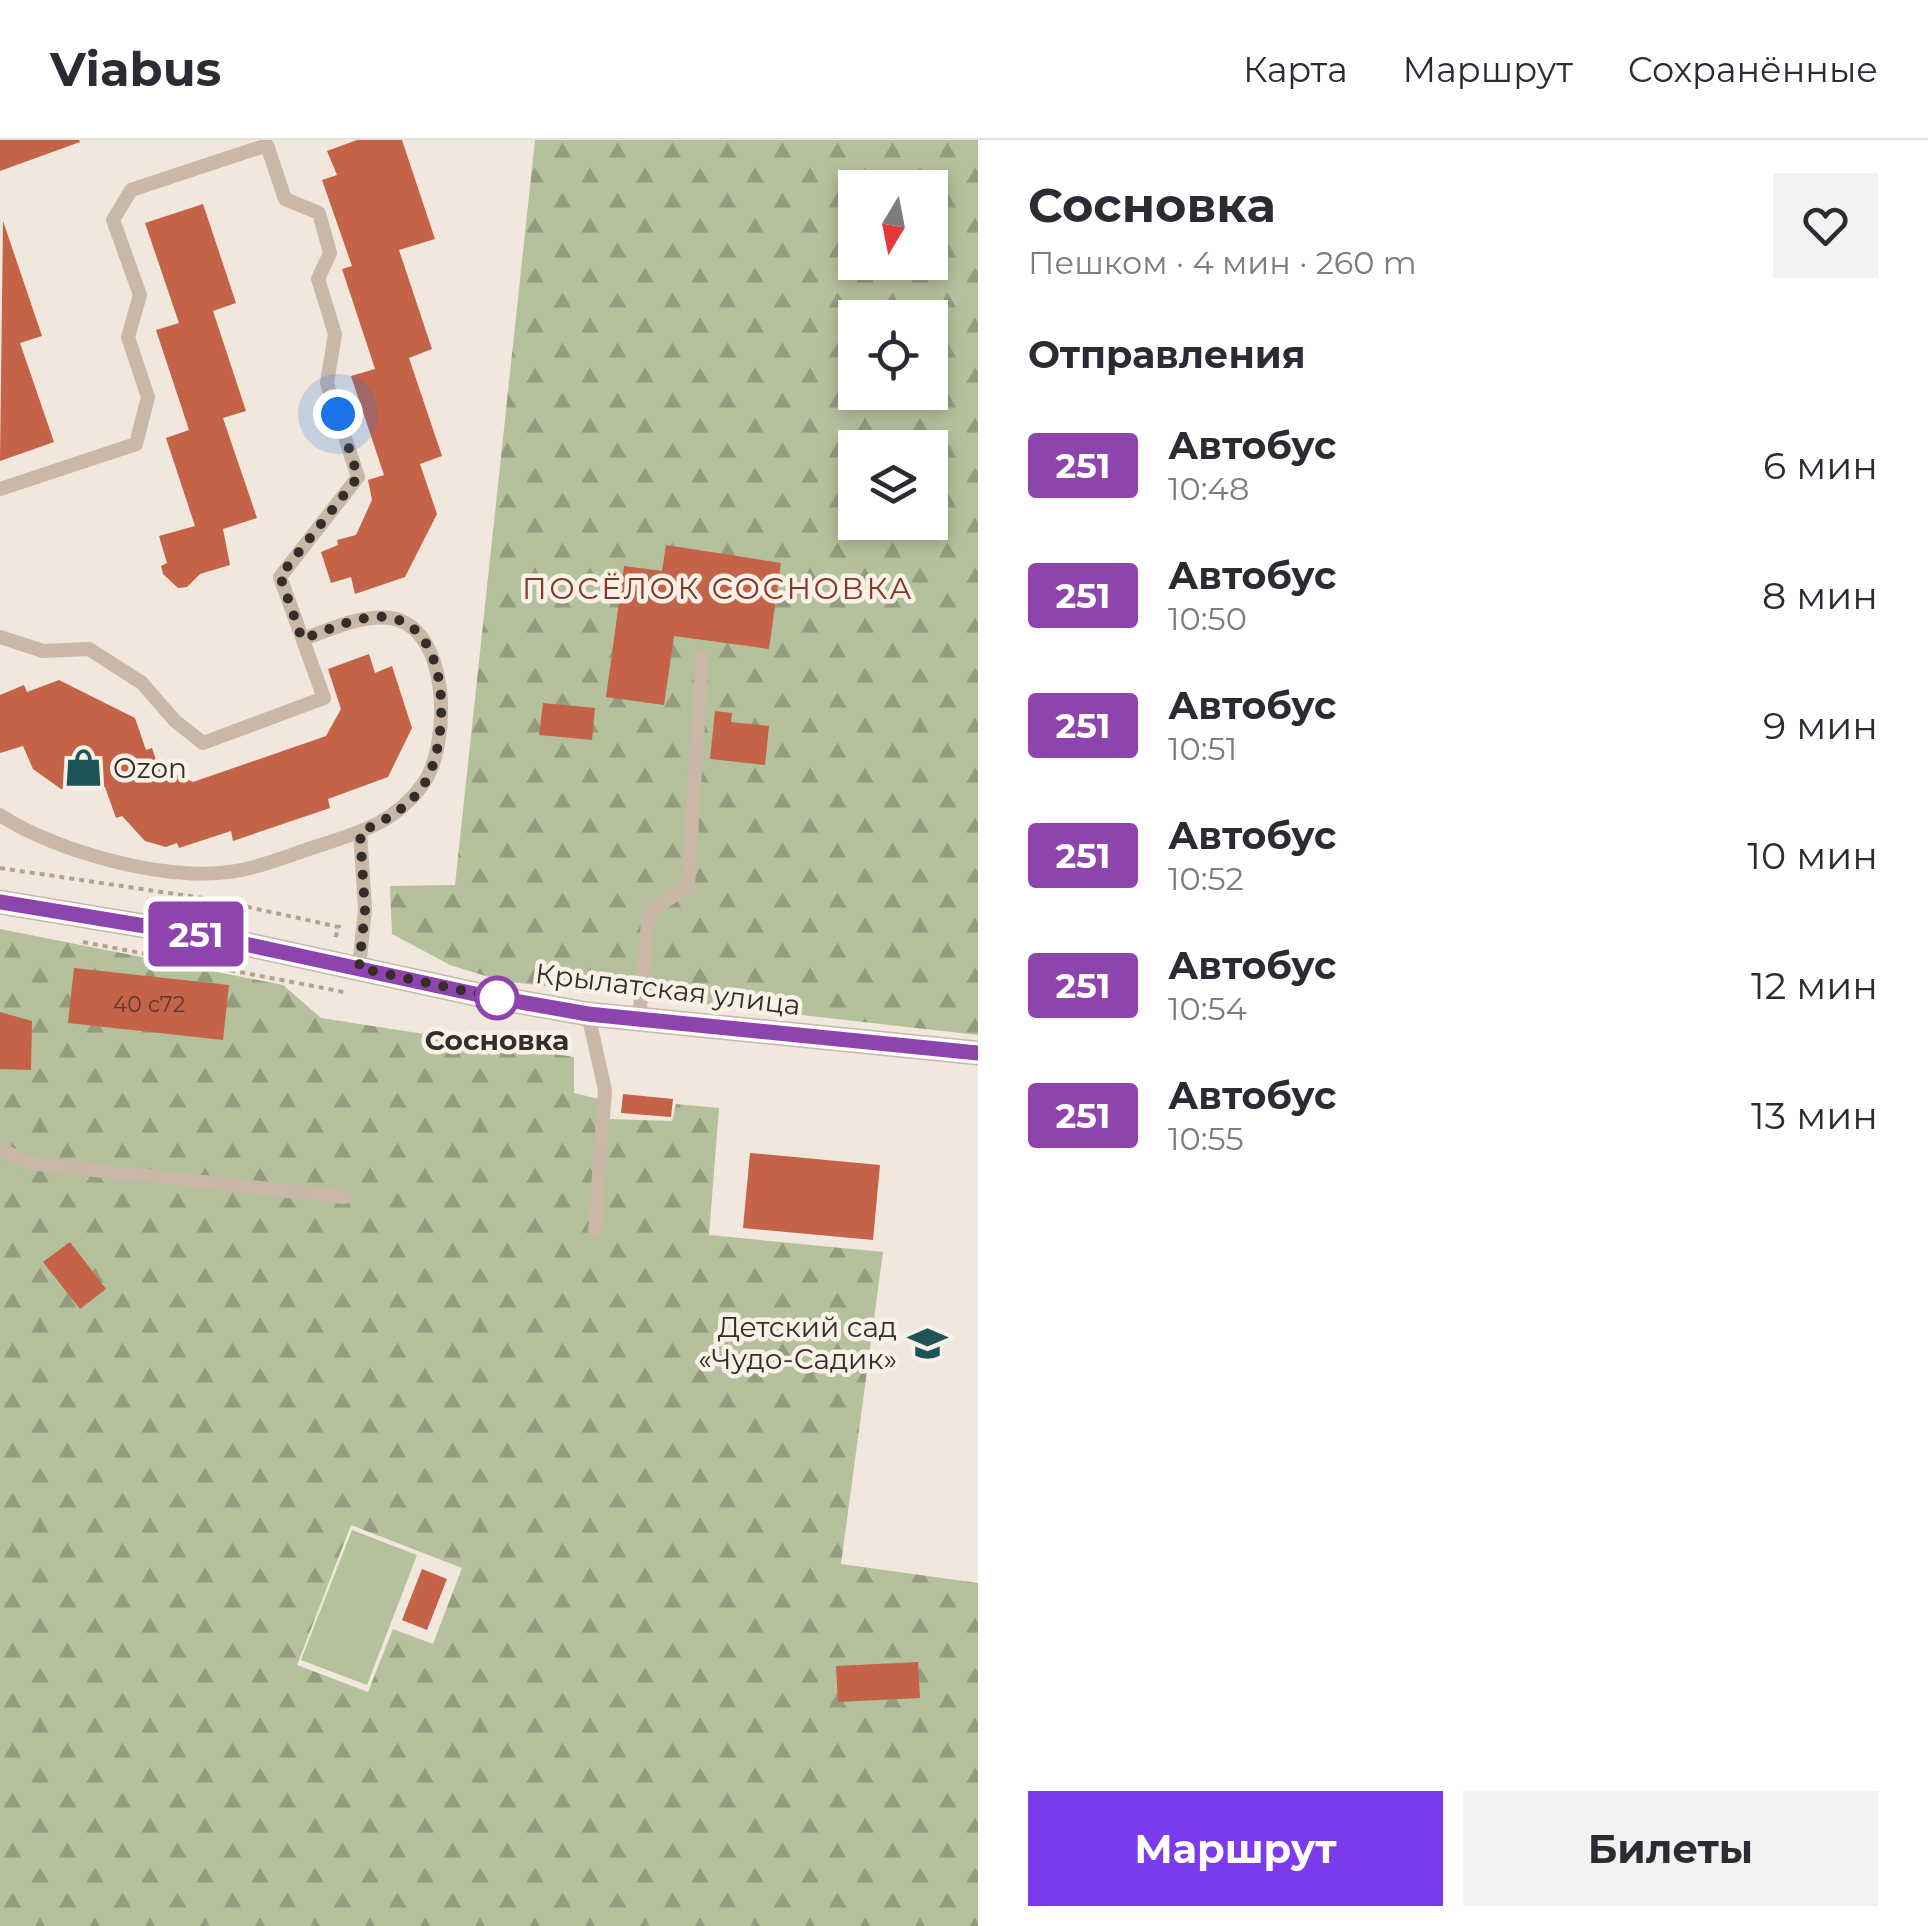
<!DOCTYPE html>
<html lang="ru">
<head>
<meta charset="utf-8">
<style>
	:root { --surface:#fff; --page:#f2f2f3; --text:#2b2b33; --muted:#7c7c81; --line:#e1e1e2; --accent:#7c3aed }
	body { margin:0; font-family:Montserrat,sans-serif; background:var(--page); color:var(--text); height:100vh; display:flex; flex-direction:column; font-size:38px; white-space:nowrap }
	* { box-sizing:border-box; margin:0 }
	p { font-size:32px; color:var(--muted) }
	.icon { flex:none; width:55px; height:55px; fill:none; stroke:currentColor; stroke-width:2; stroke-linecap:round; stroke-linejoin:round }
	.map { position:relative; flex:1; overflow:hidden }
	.drawer { display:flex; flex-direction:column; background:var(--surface); width:950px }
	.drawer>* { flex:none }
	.badge { padding:0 20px; border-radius:8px; font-size:35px; line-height:65px }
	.needle { width:65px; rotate:190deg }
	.tools { position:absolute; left:838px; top:30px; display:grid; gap:20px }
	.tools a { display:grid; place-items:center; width:110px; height:110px; border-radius:0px; background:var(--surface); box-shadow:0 5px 15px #0003; font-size:50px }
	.you { position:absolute; width:50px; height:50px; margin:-25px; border:8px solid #fff; border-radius:50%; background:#1a73e8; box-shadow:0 0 0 15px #1a73e833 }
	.map>.badge { position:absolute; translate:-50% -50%; box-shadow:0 0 0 5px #fff }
	h2 { padding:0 50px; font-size:38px; line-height:90px }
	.round { display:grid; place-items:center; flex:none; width:105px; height:105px; border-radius:0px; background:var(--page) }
	.headline { display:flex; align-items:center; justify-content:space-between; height:170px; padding:0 50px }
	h1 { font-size:48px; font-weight:700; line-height:75px }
	.primary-button { display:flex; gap:20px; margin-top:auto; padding:20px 50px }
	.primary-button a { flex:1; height:115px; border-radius:0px; background:var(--accent); color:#fff; font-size:40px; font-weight:700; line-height:115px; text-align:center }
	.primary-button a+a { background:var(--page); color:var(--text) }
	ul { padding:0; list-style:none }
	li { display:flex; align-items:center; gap:30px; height:130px; padding:0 50px }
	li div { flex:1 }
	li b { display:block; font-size:38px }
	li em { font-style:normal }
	li .badge { min-width:110px; font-weight:700; text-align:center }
	header { display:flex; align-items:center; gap:60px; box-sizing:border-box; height:140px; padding:0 50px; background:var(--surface); border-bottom:2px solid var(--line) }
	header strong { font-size:48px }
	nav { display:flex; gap:55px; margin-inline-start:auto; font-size:35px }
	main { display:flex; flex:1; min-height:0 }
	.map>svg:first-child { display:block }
	.green { fill:#b5c09c }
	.forest { fill:url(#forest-firs); fill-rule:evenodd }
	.building { fill:#c46348 }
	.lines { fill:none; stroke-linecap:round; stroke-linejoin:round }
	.path { stroke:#b5a192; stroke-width:4; stroke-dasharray:5 5; stroke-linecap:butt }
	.service { stroke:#c9b7a8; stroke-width:14 }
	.minor { stroke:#c9b7a8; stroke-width:25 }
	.line-casing { stroke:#fff; stroke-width:22 }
	.line { stroke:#8e44ad; stroke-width:15 }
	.walk { stroke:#362c28; stroke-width:10; stroke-dasharray:0 18 }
	.stop-dot { fill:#fff; stroke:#8e44ad; stroke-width:5 }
	.labels { text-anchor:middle; stroke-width:9; stroke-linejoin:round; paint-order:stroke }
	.number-label { font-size:22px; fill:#5a3a30 }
	.poi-label { font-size:28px; fill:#362c28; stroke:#f9f1e8; text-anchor:start }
	.street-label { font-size:28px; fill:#362c28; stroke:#f9f1e8 }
	.stop-label { font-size:28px; font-weight:bold; fill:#362c28; stroke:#f9f1e8 }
	.neighbourhood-label { font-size:30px; letter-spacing:2.5px; fill:#843823; stroke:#f9f1e8 }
</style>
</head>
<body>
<header>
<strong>Viabus</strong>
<nav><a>Карта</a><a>Маршрут</a><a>Сохранённые</a></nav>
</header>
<main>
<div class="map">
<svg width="978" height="1786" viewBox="0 0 978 1786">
	<defs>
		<pattern id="forest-firs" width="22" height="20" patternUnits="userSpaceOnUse" patternTransform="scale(2.5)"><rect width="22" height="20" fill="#b5c09c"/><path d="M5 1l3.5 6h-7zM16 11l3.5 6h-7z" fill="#949c7f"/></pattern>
	</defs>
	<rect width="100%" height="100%" fill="#f1e7dc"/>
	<path class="green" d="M352 1390 417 1415 367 1545 301 1520Z"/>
	<path class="forest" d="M535 0H978V895L502 841 450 825 392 794 390 746 455 745ZM855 48H930V122H855ZM855 178H930V252H855ZM855 308H930V382H855Z
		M0 789 283 845 321 878 574 917V953L599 959 609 979 672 981 676 964 719 968 709 1095 883 1112 841 1424 978 1443V1786H0ZM351 1385 462 1428 433 1504 393 1489 368 1552 297 1525Z"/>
	<path class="building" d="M0 0H79L80 2 0 31Z
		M357 0H402L435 99 399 110 432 209 409 218 442 316 420 324 437 374 405 437 355 454 351 437 331 443 321 412 338 405 337 400 356 395 372 360 368 340 384 335 351 236 375 229 342 129 352 126 322 40 337 35 327 11Z
		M203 64 236 163 213 171 246 271 223 278 257 378 223 389 230 425 200 434 187 447 178 448 163 434 161 426 167 423 159 396 195 386 166 298 189 290 156 190 179 183 145 83Z
		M3 81 42 196 20 203 54 302 0 321Z
		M666 405 781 423 769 509 674 496 664 565 606 557 624 426 662 431Z
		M369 514 375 533 392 526 412 588 388 637 328 659 330 668 233 701 231 691 179 708 177 703 166 707 145 701 122 676 116 678 105 647 61 649 33 629 23 606 0 613V555L24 545 27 552 59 540 135 578 146 610 152 608 158 626 193 642 326 596 341 569 328 529Z
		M543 563 595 568 592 600 539 595Z
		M715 571 732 573 731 582 769 586 765 625 710 619Z
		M74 828 229 845 223 900 68 883Z
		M0 872 32 881 31 930 0 929Z
		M623 954 673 959 671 977 621 973Z
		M750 1013 880 1025 873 1100 743 1088Z
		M70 1102 106 1149 80 1169 43 1122Z
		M422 1429 447 1439 427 1490 402 1480Z
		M918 1522 920 1558 838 1562 836 1526Z"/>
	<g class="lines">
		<path class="path" d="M0 728 216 760 339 787 334 802
			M83 802 344 852"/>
		<path class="service" d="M0 349 136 304 148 257 128 197 140 155 113 80 131 50 267 5 285 59 319 73 330 113 318 139 335 194 327 243 358 337 280 437 324 558 203 603 175 581 142 543 89 509 43 511 0 497
			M0 675C58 713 172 744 241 730 268 725 295 713 321 705 362 692 397 681 423 644 451 605 451 488 391 478 361 474 330 490 303 499
			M359 828 365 769 360 692
			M588 874 605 950 595 1091
			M639 879 649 772 688 746 702 517
			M0 1009 29 1023 344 1057"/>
		<path class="minor" d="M0 762 217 798 475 854 588 874 978 913"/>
	</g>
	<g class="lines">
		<defs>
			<path id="line" d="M0 762 217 798 475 854 588 874 978 913"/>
		</defs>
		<use href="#line" class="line-casing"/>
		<use href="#line" class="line"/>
		<path class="walk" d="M338 274 358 337 280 436 302 499C330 490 363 472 392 478 452 491 449 600 426 641 411 667 386 680 360 692L365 770 359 828 497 858"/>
	</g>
	<defs>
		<symbol id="shop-bare" viewBox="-9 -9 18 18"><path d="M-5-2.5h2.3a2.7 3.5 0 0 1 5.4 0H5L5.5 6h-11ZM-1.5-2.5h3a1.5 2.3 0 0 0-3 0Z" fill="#1e5457" stroke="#f9f1e8" stroke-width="2.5" paint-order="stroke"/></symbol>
		<symbol id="school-bare" viewBox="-9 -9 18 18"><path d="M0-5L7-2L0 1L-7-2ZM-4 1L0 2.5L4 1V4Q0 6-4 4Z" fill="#1e5457" stroke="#f9f1e8" stroke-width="2.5" paint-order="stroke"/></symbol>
	</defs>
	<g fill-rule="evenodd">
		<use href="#shop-bare" x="56" y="600" width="55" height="55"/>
		<use href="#school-bare" x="900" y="1176" width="55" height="55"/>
	</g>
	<circle class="stop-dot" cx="497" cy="858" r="20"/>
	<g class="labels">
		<g class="number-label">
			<text x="149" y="872">40 с72</text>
		</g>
		<g class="poi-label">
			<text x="113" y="638">Ozon</text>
			<text x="897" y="1197" text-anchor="end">Детский сад<tspan x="897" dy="32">«Чудо-Садик»</tspan></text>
		</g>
		<g class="street-label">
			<text transform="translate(668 849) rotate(7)" y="10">Крылатская улица</text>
		</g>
		<g class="stop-label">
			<text x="497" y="910">Сосновка</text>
		</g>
		<g class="neighbourhood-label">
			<text x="718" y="459">ПОСЁЛОК СОСНОВКА</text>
		</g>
	</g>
</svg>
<div class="tools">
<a><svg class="needle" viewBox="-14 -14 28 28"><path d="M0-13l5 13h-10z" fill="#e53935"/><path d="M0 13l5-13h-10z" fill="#7c7c81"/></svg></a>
<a><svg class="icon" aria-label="locate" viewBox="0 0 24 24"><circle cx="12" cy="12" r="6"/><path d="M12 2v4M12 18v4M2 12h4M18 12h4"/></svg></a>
<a><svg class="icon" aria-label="layers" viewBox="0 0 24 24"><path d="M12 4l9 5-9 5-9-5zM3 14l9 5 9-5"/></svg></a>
</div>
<div class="you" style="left:338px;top:274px"></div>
<b class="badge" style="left:196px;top:794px;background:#8e44ad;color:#fff">251</b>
</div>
<section class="drawer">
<div class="headline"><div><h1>Сосновка</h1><p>Пешком · 4 мин · 260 m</p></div><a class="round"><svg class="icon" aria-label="heart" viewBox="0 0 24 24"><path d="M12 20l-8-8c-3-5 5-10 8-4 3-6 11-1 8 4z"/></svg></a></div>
<h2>Отправления</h2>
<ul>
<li><span class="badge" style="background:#8e44ad;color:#fff">251</span><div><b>Автобус</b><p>10:48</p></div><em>6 мин</em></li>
<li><span class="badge" style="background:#8e44ad;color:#fff">251</span><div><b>Автобус</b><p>10:50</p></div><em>8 мин</em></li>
<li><span class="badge" style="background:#8e44ad;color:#fff">251</span><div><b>Автобус</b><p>10:51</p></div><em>9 мин</em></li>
<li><span class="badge" style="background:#8e44ad;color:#fff">251</span><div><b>Автобус</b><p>10:52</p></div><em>10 мин</em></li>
<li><span class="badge" style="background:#8e44ad;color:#fff">251</span><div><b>Автобус</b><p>10:54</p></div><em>12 мин</em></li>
<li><span class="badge" style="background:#8e44ad;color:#fff">251</span><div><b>Автобус</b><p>10:55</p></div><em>13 мин</em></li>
</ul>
<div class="primary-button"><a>Маршрут</a><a>Билеты</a></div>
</section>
</main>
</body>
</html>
